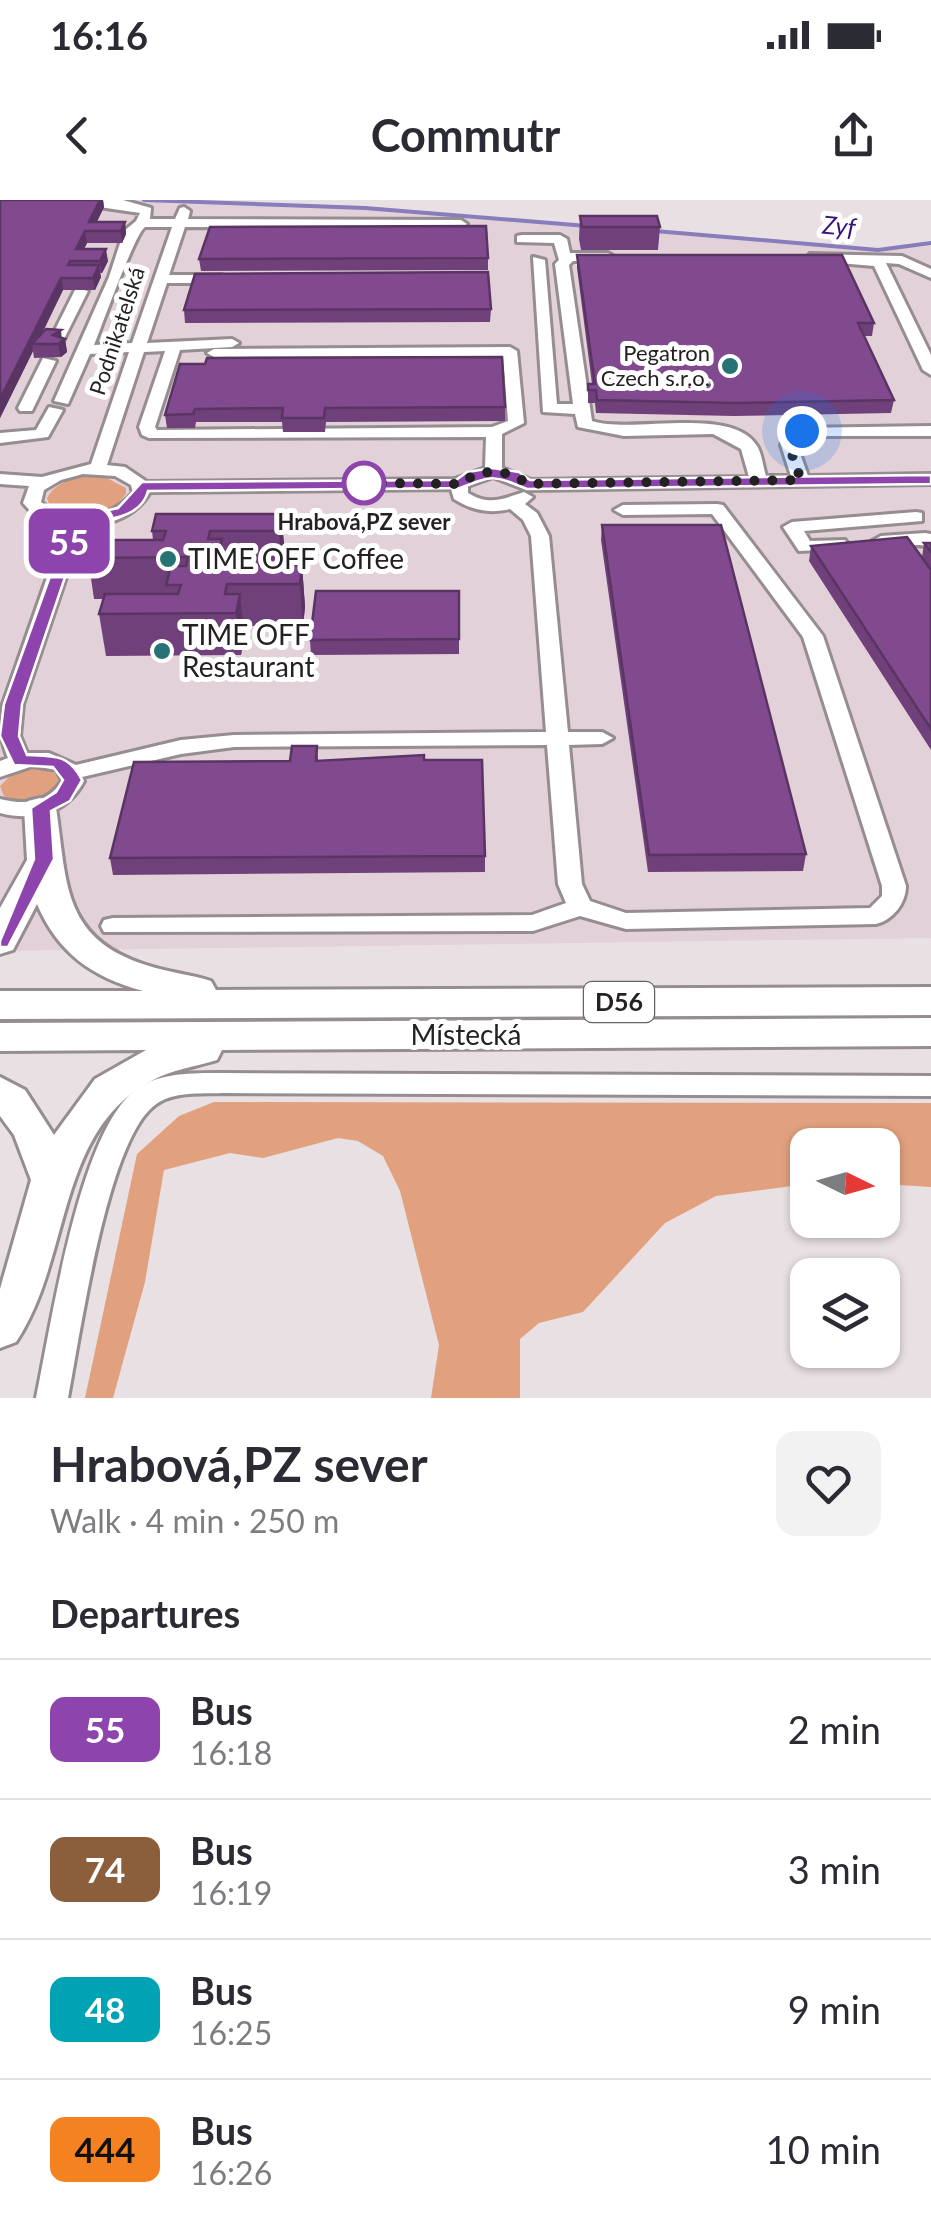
<!DOCTYPE html>
<html lang="en">
<head>
<meta charset="utf-8">
<style>
	:root { --surface:#fff; --page:#f2f2f3; --text:#2b2b33; --muted:#7c7c81; --line:#e1e1e2 }
	body { margin:0; font-family:Lato,sans-serif; background:var(--page); color:var(--text); height:100vh; display:flex; flex-direction:column; font-size:38px; white-space:nowrap }
	* { box-sizing:border-box; margin:0 }
	p { font-size:32px; color:var(--muted) }
	.icon { flex:none; width:55px; height:55px; fill:none; stroke:currentColor; stroke-width:2; stroke-linecap:round; stroke-linejoin:round }
	.map { position:relative; height:1198px; overflow:hidden }
	.panel { display:flex; flex-direction:column; background:var(--surface); flex:1 }
	.panel>* { flex:none }
	.badge { padding:0 20px; border-radius:15px; font-size:35px; line-height:65px }
	.needle { width:65px; rotate:95deg }
	.controls { position:absolute; left:790px; top:928px; display:grid; gap:20px }
	.controls a { display:grid; place-items:center; width:110px; height:110px; border-radius:20px; background:var(--surface); box-shadow:0 2px 8px #0004; font-size:50px }
	.you { position:absolute; width:50px; height:50px; margin:-25px; border:8px solid #fff; border-radius:50%; background:#1a73e8; box-shadow:0 0 0 15px #1a73e833 }
	.map>.badge { position:absolute; translate:-50% -50%; box-shadow:0 0 0 5px #fff }
	h2 { padding:0 50px; font-size:38px; line-height:90px }
	.round { display:grid; place-items:center; flex:none; width:105px; height:105px; border-radius:20px; background:var(--page) }
	.summary { display:flex; align-items:center; justify-content:space-between; height:170px; padding:0 50px }
	h1 { font-size:48px; font-weight:700; line-height:75px }
	ul { padding:0; list-style:none }
	li { display:flex; align-items:center; gap:30px; height:140px; padding:0 50px; border-top:2px solid var(--line) }
	li div { flex:1 }
	li b { display:block; font-size:38px }
	li em { font-style:normal }
	li .badge { min-width:110px; font-weight:700; text-align:center }
	.status { display:flex; justify-content:space-between; align-items:center; height:70px; padding:0 50px; background:var(--surface); direction:ltr }
	.status svg { height:28px; fill:currentColor }
	header { display:flex; justify-content:space-between; align-items:center; height:130px; padding:0 50px; background:var(--surface); font-size:45px; font-weight:700 }
	.map>svg:first-child { display:block }
	.built { fill:#e2d1d8 }
	.green { fill:#e1a17e }
	.lines { fill:none; stroke-linecap:round; stroke-linejoin:round }
	.stream { stroke:#867dba; stroke-width:4 }
	.minor-casing { stroke:#968d91; stroke-width:6 }
	.highway-casing { stroke:#968d91; stroke-width:6 }
	.minor { fill:#fff; fill-rule:evenodd }
	.highway { fill:#fff; fill-rule:evenodd }
	.wall { fill:#6f407a }
	.shaded-wall { fill:#5a3463 }
	.building { fill:#814a8e; stroke:#5a3463; stroke-width:2.5 }
	.line { fill:#8e44ad; stroke:#fff; stroke-width:2.5 }
	.walk { stroke:#252123; stroke-width:10; stroke-dasharray:0 18 }
	.poi-dot { fill:#277275; stroke:#fff; stroke-width:4 }
	.stop-dot { fill:#fff; stroke:#8e44ad; stroke-width:5 }
	.labels { text-anchor:middle; stroke-width:10; stroke-linejoin:round; paint-order:stroke }
	.far-street-label { font-size:22px; fill:#252123; stroke:#fff }
	.far-poi-label { font-size:22px; fill:#252123; stroke:#fff; text-anchor:end }
	.far-stop-label { font-size:22px; font-weight:bold; fill:#252123; stroke:#fff }
	.far-water-label { font-size:25px; font-style:italic; fill:#351577; stroke:#fff }
	.shield { fill:#fff; stroke:#666465; stroke-width:2.5 }
	.shield-label { font-size:25px; font-weight:bold; fill:#252123 }
	.poi-label { font-size:28px; fill:#252123; stroke:#fff; text-anchor:start }
	.street-label { font-size:28px; fill:#252123; stroke:#fff }
</style>
</head>
<body>
<div class="status"><b>16:16</b><svg viewBox="0 0 49 12"><path d="M0 12V9h3v3zM5 12V6h3v6zM10 12V3h3v9zM15 12V0h3v12zM26 1h20v11H26zM47 4h2v5h-2z"/></svg></div>
<header><svg class="icon" aria-label="back" viewBox="0 0 24 24"><path d="M15 5l-7 7 7 7"/></svg>Commutr<svg class="icon" aria-label="share" viewBox="0 0 24 24"><path d="M12 15V3M7 8l5-5 5 5M5 13v7h14v-7"/></svg></header>
<div class="map">
<svg width="931" height="1198" viewBox="0 0 931 1198">
	<rect width="100%" height="100%" fill="#e9e0e4"/>
	<path class="built" d="M0 0H146L419 12 869 50 931 46V738L0 751Z"/>
	<path class="green" d="M103 276 126 288V294C110 317 70 321 49 304L47 298C58 278 82 276 103 276Z
		M37 566 59 575 58 587C42 601 23 608 4 596L0 586 16 570Z
		M214 902 931 903V987L883 984 882 945H808L807 984 716 996 665 1023 583 1112 539 1123 520 1139V1198H431L439 1145 400 991 383 956 358 941 338 938 263 958 230 953 164 970 145 1082 113 1198H85L137 954 179 916Z"/>
	<g class="lines">
		<path class="stream" d="M144 0 365 8 587 26
			M655 31 878 50 931 43"/>
		<defs>
			<path id="minor" d="M52 0H123L151 8 150 19H175L180 8 184 7 190 11 188 19 461 20 467 24 461 28 185 27 169 75H222L229 79 222 83H167L147 143 232 139 239 143 232 147 180 150 155 227 157 230 492 227 508 221 503 156 214 157 207 153 214 149 510 147 517 151 524 223 502 234V268L531 280 749 277 741 249 713 234 624 236 578 227 575 214 543 212 533 57 545 60 557 204H573L555 64 559 60 554 43 517 42V36L522 35H560L567 39 570 53H608L615 57 608 61H573L569 65 592 221C633 234 732 205 757 246 762 254 763 267 766 276H791L781 245 785 233 796 228 931 226V236H805L799 239 797 245 808 276 931 274V284L527 290 493 277 468 286V293C490 306 502 299 524 292L533 297 525 304 537 313 549 336 568 532H602L613 538 602 544 569 545 582 684 590 701 626 713 870 708 882 696V686L803 437 712 314 623 315 614 310 623 305 717 304 723 305 823 436 906 686C906 703 893 720 876 724L626 729 580 716 533 731 104 732 101 726 104 720 113 718 532 715 566 703 558 684 547 545 234 547 181 554 82 577 84 581C67 613 34 622 0 613V599C25 605 47 604 62 581L57 570 33 566 0 577V561L8 558C0 539 0 525 3 504L65 326 36 317 23 303 29 286 0 284V274L42 277 91 264 129 152 90 154 68 204 54 201 109 77 124 31 136 21 140 13ZM145 27H172L132 143 94 145C102 126 135 33 145 27ZM165 151 139 227 142 235 149 238 486 237 485 268 455 279 147 282 125 267 107 265 144 152ZM83 274 115 276 131 285 133 293C111 319 67 326 41 302L44 290 61 280ZM451 289 454 299C471 310 490 314 510 309L523 320 531 336 546 532 234 535 181 540 76 565 49 553H27L20 536 23 504 83 327C111 325 136 316 150 292Z
				M810 54 902 56 931 69V78L899 64 886 63 931 155V175L923 170 874 66 815 61 808 57Z
				M76 88 88 91 62 143H52L50 140Z
				M43 158 56 161 32 211H20L18 208Z
				M49 207 63 210 48 237 0 243V233L36 230Z
				M916 312 922 313V321L804 331 810 341 845 340 848 344 839 349 799 351 783 327 792 322Z
				M925 333 931 334V347C912 341 888 352 872 341L881 336Z
				M222 873 931 876V896L222 893C200 894 173 891 155 905 107 940 80 1136 68 1198H36C51 1126 78 938 133 892 156 872 194 873 222 873Z"/>
			<path id="highway" d="M40 598 52 601 56 608C67 679 61 737 143 764 165 772 189 774 211 781L216 790 931 787V815L0 819V791H143C92 777 58 753 37 704L13 750 0 754V708L27 660 24 608 28 601Z
				M931 818V846L222 850 217 860C194 867 171 870 151 881 55 933 72 1058 16 1142L0 1148V1089L31 980 14 935 0 916V877L25 890 54 935 95 879 146 850 0 851V823Z"/>
		</defs>
		<use href="#minor" class="minor-casing"/>
		<use href="#highway" class="highway-casing"/>
		<use href="#minor" class="minor"/>
		<use href="#highway" class="highway"/>
	</g>
	<path class="wall" d="M0 0H103L104 7 97 22H125L126 34 122 43H87L84 49 108 61 102 73H100L101 77 95 90H63L42 134 65 139 67 152 61 157 34 158 33 151 0 218Z
		M580 16 660 27 658 50H581L579 39Z
		M577 55 874 123 872 136H864L894 200 891 213 734 216 596 213 595 203H588V184H592L577 68Z
		M488 58V70L201 71 199 59Z
		M491 109 490 122 185 123 184 110Z
		M180 164 505 207V221L326 222 325 232H283L282 222H196L195 228H167L165 215Z
		M281 314 285 354 283 365H302L305 407 303 426H243L244 435 241 455 106 456 99 414 103 399H94L88 358 153 340 152 331Z
		M602 325 806 654 803 671 648 672 601 340Z
		M924 343H931V550L809 361 811 346 922 357Z
		M459 391V454L311 455 310 440Z
		M317 546 318 561 424 560 485 656V672L113 675 110 658Z"/>
	<path class="shaded-wall" d="M100 0H103L104 7 92 31 89 22Z
		M125 22 126 34 122 43 121 31Z
		M85 31 87 43 78 61 76 49Z
		M106 49 108 61 102 73 100 61Z
		M99 65 101 77 95 90 93 78Z
		M61 78 63 90 36 144H32L33 151 0 218V199Z
		M61 130 62 141 65 139 67 152 61 157 58 144 53 135Z
		M281 314 285 354 282 371 279 331Z
		M222 339 226 380 223 398 218 357Z
		M302 365 305 407 303 426 300 384Z
		M240 394 244 435 241 455 236 413Z"/>
	<path class="building" d="M0 0H100L89 22H125L121 31H85L76 49H106L100 61H70L68 65H99L93 78H61L0 199Z
		M580 16H657L660 27H582Z
		M486 26 488 58 199 59 210 27Z
		M577 55H842L874 123H858L894 200 735 203 597 200 596 190H588V184H595Z
		M488 72 491 109 184 110 195 74Z
		M46 129 61 130 53 135 65 139 58 144H32Z
		M502 157 505 207 325 208 324 218H282L283 208 195 209 193 214 165 215 180 164H205L207 158Z
		M156 314H281L279 331H210L208 339H222L218 357H202L201 366 302 365 300 384H227L225 394H240L236 413 99 414 105 394H178L181 385H166L171 366H186L188 357 88 358 94 340H163L166 331H152Z
		M602 325H721L806 654 649 655Z
		M907 337 931 370V529L811 346Z
		M924 343H931V352Z
		M316 391H459V439L310 440Z
		M292 546H317L316 561 424 555V560H482L485 656 110 658 134 562 290 561Z"/>
	<path class="line" d="M493 268 519 272 530 280 931 275V284L527 289C494 275 493 275 460 288L148 291C141 319 106 319 83 324L22 504 19 536 27 555C54 556 69 554 82 580L70 601 51 611 54 659 11 741 8 747H0V741L34 659 31 608 56 592 63 580 53 567 14 565 0 536 4 504 71 318 118 308 142 282 456 280 467 272Z"/>
	<g class="lines">
		<path class="walk" d="M364 283 460 284C479 268 508 268 527 284L801 280 789 246 791 236 802 231"/>
	</g>
	<g class="poi-dot">
		<circle cx="730" cy="166" r="10"/>
		<circle cx="168" cy="359" r="10"/>
		<circle cx="162" cy="451" r="10"/>
	</g>
	<circle class="stop-dot" cx="364" cy="283" r="20"/>
	<g class="labels">
		<g class="far-street-label">
			<text transform="translate(117 131) rotate(-72)" y="8">Podnikatelská</text>
		</g>
		<g class="far-poi-label">
			<text x="710" y="161">Pegatron<tspan x="710" dy="25">Czech s.r.o.</tspan></text>
		</g>
		<g class="far-stop-label">
			<text x="364" y="330">Hrabová,PZ sever</text>
		</g>
		<g class="far-water-label">
			<text transform="translate(839 26) rotate(5)" y="9">Zyf</text>
		</g>
		<rect class="shield" x="584" y="782" width="70" height="40" rx="8"/>
		<g class="shield-label">
			<text x="619" y="811">D56</text>
		</g>
		<g class="poi-label">
			<text x="188" y="369">TIME OFF Coffee</text>
			<text x="182" y="445">TIME OFF<tspan x="182" dy="32">Restaurant</tspan></text>
		</g>
		<g class="street-label">
			<text x="466" y="845">Místecká</text>
		</g>
	</g>
</svg>
<div class="controls">
<a><svg class="needle" viewBox="-14 -14 28 28"><path d="M0-13l5 13h-10z" fill="#e53935"/><path d="M0 13l5-13h-10z" fill="#7c7c81"/></svg></a>
<a><svg class="icon" aria-label="layers" viewBox="0 0 24 24"><path d="M12 4l9 5-9 5-9-5zM3 14l9 5 9-5"/></svg></a>
</div>
<div class="you" style="left:802px;top:231px"></div>
<b class="badge" style="left:69px;top:341px;background:#8e44ad;color:#fff">55</b>
</div>
<section class="panel">
<div class="summary"><div><h1>Hrabová,PZ sever</h1><p>Walk · 4 min · 250 m</p></div><a class="round"><svg class="icon" aria-label="heart" viewBox="0 0 24 24"><path d="M12 20l-8-8c-3-5 5-10 8-4 3-6 11-1 8 4z"/></svg></a></div>
<h2>Departures</h2>
<ul>
<li><span class="badge" style="background:#8e44ad;color:#fff">55</span><div><b>Bus</b><p>16:18</p></div><em>2 min</em></li>
<li><span class="badge" style="background:#8b5e3c;color:#fff">74</span><div><b>Bus</b><p>16:19</p></div><em>3 min</em></li>
<li><span class="badge" style="background:#00a3b4;color:#fff">48</span><div><b>Bus</b><p>16:25</p></div><em>9 min</em></li>
<li><span class="badge" style="background:#f58220;color:#111">444</span><div><b>Bus</b><p>16:26</p></div><em>10 min</em></li>
</ul>
</section>
</body>
</html>
